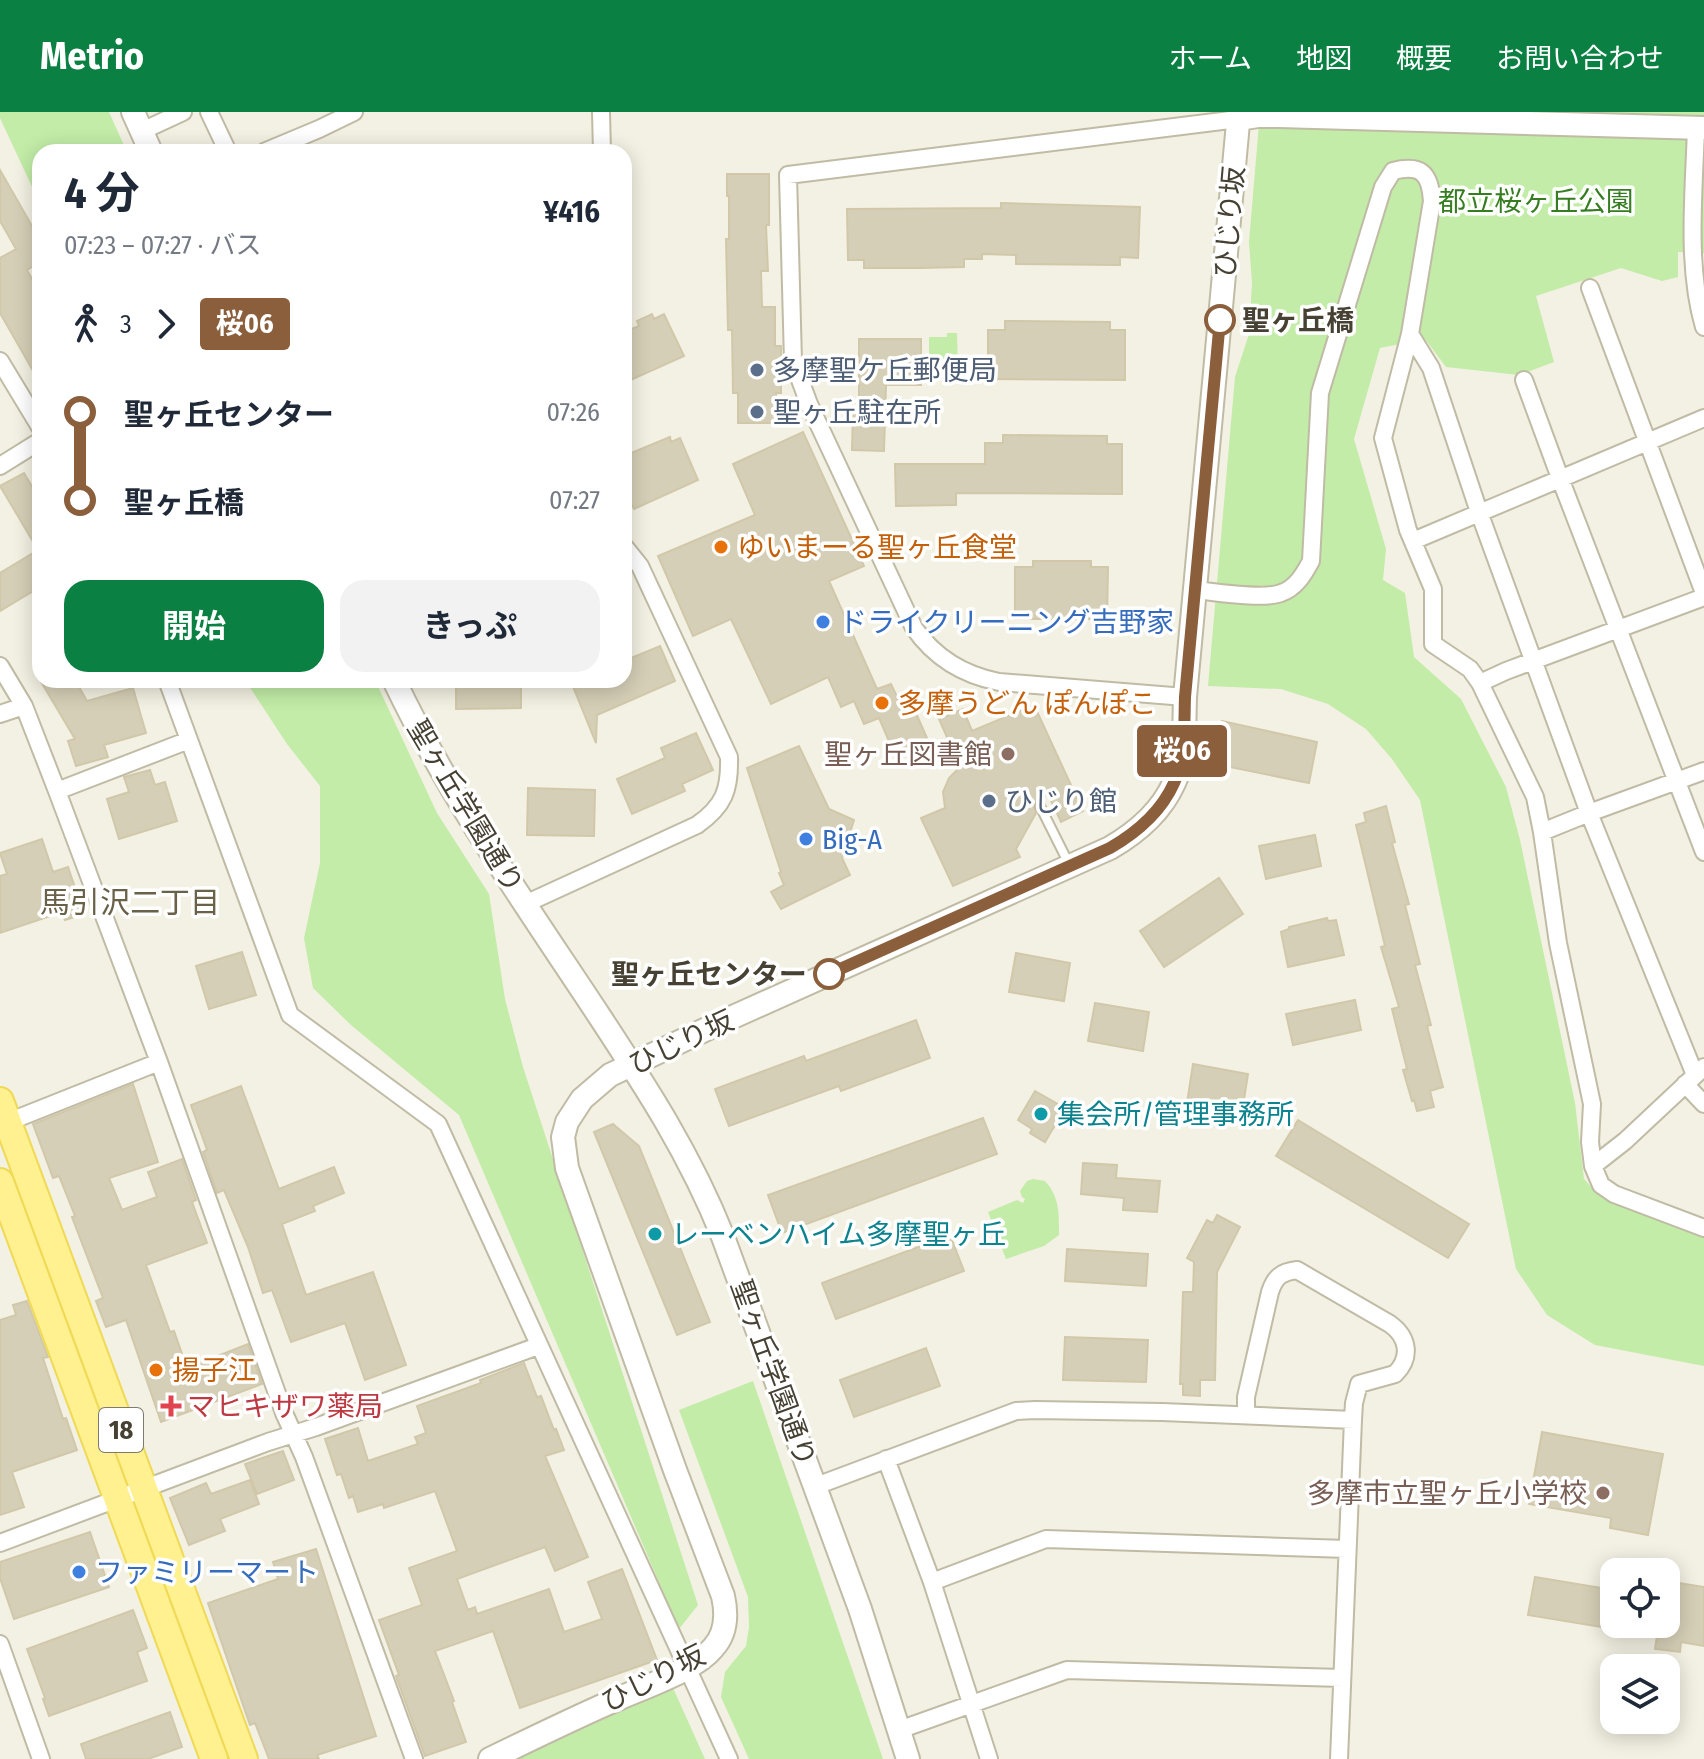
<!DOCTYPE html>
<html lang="ja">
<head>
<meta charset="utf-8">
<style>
	:root { --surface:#fff; --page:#f2f2f3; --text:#1f2937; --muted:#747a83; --accent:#0b8043 }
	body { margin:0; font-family:"Fira Sans Condensed","Noto Sans JP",sans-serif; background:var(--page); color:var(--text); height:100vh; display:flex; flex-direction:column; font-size:30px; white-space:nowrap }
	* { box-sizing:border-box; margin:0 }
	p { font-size:26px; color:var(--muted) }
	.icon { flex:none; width:44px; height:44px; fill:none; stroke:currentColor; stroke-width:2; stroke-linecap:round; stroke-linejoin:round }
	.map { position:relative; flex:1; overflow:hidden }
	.panel { position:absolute; left:32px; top:32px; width:600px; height:544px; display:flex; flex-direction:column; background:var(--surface); border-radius:24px; box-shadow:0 4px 20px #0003 }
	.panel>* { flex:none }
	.badge { padding:0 16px; border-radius:6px; font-size:28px; line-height:52px }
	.controls { position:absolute; left:1600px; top:1446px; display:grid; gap:16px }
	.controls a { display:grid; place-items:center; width:80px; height:80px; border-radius:16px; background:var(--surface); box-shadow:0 4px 20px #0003; font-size:40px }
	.map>.badge { position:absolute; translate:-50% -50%; box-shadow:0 0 0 4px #fff }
	.legs { display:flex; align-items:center; gap:12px; height:88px; padding:0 32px; font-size:26px }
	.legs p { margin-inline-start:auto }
	.head { display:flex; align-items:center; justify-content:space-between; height:136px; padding:0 32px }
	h1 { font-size:44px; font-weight:700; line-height:60px }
	.button { display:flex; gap:16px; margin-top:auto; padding:16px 32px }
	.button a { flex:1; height:92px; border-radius:24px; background:var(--accent); color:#fff; font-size:32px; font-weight:700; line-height:92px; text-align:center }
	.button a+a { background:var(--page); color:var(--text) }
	ul { padding:0 32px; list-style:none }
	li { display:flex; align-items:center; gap:28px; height:88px; font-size:30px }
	li i { display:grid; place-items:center; width:12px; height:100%; margin:0 10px; background:currentColor }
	li i::after { content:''; width:20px; height:20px; margin:-10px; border:6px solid; border-radius:50%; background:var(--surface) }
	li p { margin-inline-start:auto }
	li:first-child i { background:linear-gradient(#0000 50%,currentColor 0) }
	li:last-child i { background:linear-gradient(currentColor 50%,#0000 0) }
	header { display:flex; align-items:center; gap:48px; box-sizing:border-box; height:112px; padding:0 40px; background:var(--accent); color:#fff }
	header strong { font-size:38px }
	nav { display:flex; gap:44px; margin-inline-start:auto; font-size:28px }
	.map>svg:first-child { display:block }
	.green { fill:#c2eca7 }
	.building { fill:#d6cfb7; stroke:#d1c8aa; stroke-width:2 }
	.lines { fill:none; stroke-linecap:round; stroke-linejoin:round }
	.service-casing { stroke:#c0bba5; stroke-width:12 }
	.minor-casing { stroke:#c0bba5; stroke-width:20 }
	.tertiary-casing { stroke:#c0bba5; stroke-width:26 }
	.primary-casing { stroke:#efd955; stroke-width:30 }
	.service { stroke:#fff; stroke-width:8 }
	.minor { stroke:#fff; stroke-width:16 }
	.tertiary { stroke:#fff; stroke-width:22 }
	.primary { stroke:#fff190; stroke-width:26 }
	.line-1-casing { stroke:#fff; stroke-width:18 }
	.line-1 { stroke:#8b5e3c; stroke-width:12 }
	.stop-1-dot { fill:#fff; stroke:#8b5e3c; stroke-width:4 }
	.service-dot { fill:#5c6f8a; stroke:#fff; stroke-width:3 }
	.food-dot { fill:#e8710a; stroke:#fff; stroke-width:3 }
	.shop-dot { fill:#3f7fe0; stroke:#fff; stroke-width:3 }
	.education-dot { fill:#8d6e63; stroke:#fff; stroke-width:3 }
	.culture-dot { fill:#0f9aa8; stroke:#fff; stroke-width:3 }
	.health-dot { fill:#e0444e; stroke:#fff; stroke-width:3 }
	.labels { text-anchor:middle; stroke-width:7; stroke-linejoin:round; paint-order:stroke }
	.shield { fill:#fff; stroke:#7e7a70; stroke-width:2 }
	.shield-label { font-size:26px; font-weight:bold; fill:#464133 }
	.park-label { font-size:28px; fill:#357d20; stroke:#fff }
	.street-label { font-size:28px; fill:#464133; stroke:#fff }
	.stop-label { font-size:28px; font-weight:bold; fill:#464133; stroke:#fff; text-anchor:start }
	.service-label { font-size:28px; fill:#4e5e75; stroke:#fff; text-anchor:start }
	.food-label { font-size:28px; fill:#c56008; stroke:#fff; text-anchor:start }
	.shop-label { font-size:28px; fill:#366cbe; stroke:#fff; text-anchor:start }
	.education-label { font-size:28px; fill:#785e54; stroke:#fff; text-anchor:end }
	.culture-label { font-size:28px; fill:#0d838f; stroke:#fff; text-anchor:start }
	.health-label { font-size:28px; fill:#be3a42; stroke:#fff; text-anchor:start }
	.neighbourhood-label { font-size:30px; fill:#6a6149; stroke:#fff }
</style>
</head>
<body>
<header>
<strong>Metrio</strong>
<nav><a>ホーム</a><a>地図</a><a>概要</a><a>お問い合わせ</a></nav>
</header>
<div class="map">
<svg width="1704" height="1647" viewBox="0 0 1704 1647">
	<rect width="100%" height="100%" fill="#f3f1e3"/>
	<path class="green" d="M0 0H109L127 40H40V92L0 6Z
		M1260 0H1704V141L1678 140V165L1662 169 1621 156 1536 184 1554 250 1519 263 1446 255 1425 227 1380 236 1354 327 1386 437 1383 468 1405 481 1414 545 1461 587 1506 675 1520 728 1575 991 1584 1067 1594 1078 1704 1122V1254L1595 1233 1547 1203 1516 1157 1420 688 1392 647 1366 617 1328 592 1281 577 1208 574 1235 265 1249 222 1252 171 1249 130Z
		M947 221H957L958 256H929V225H947Z
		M245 568H375L437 701 489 782 505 887 523 955 698 1493 679 1517 459 1003 351 913 313 876 304 826 320 751V674L287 632Z
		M1033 1067 1045 1069C1060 1085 1059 1103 1059 1123L1044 1134 1006 1147 988 1100 1017 1088 1023 1091 1025 1087 1022 1085 1020 1079 1027 1069Z
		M753 1269 883 1647H749L721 1585 725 1560 746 1534 749 1515 748 1485 679 1298Z
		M673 1576 705 1647H517L672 1576Z"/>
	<path class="building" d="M0 58 40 128V150L27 158 40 181V271L0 201V146L16 137 0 109Z
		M727 62H769V113H766L768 159H761L762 195H775V234H781V281H776L777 311H738V281H733L732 218H728L726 127H729V84H727Z
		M1001 91 1140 95 1138 146 1120 145V153L1016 152V143L982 142V147H964V155L921 156H864V148H848L847 97 1001 96Z
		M652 202 654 207 664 202 684 244 624 271V220L639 214 637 209Z
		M1005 209 1110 210V218H1125V268L988 267V218H1005Z
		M859 227H921V273H886L884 339 852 338 853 299H859Z
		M803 320 864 454 829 469 877 577 891 572 898 587 908 583 927 626 894 641 879 606 864 612 854 589 841 595 828 565 771 592 731 507 693 524 658 444 755 403 733 352Z
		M1003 323 1107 324V332H1122V382L956 381V393L896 394 895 352H985V331H1003Z
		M670 325 671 330 680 326 698 368 634 397 624 375V344Z
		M24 361 40 388V475L0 499V461L38 438 0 374Z
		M1033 449H1091V455H1108L1107 507H1015V455H1033Z
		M660 534 675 569 597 603 596 631 572 572 581 568H624V549Z
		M40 568H75L87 589 133 576 146 621 104 633 108 645 76 654 68 629 75 627Z
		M456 568H521V596L456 597Z
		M1034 593 1083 699 1061 710 1047 680 1043 688 1038 687 1034 691 1036 701 1016 737 1020 745 953 774 921 706 945 696 943 680 949 666 960 655 939 607 963 597 972 619Z
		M1222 609 1317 630 1309 671 1215 652Z
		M696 621 713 658 682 672 685 679 632 702 617 667 665 646 661 636Z
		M799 634 829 697 854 708 842 746 850 763 781 797 771 780 784 773 779 761 781 760 747 656Z
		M150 658 155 673 165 670 177 709 119 727 107 687 129 680 124 665Z
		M528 676 595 678 594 724 527 723Z
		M1386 694 1395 730 1392 731 1409 792 1405 793 1420 852 1415 853 1431 913 1427 914 1443 975 1430 979 1434 995 1417 999 1414 988 1412 989 1403 958 1407 957 1392 897 1399 895 1381 835 1385 834 1356 713 1366 710 1364 701Z
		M1315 723 1321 754 1266 767 1259 734Z
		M42 727 53 760 68 755 84 802 65 808 62 800 0 821V764L7 762 0 741Z
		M1219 766 1243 802 1164 855 1140 819Z
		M1327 806 1328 809 1336 808 1344 843 1288 855 1281 820 1289 817V815Z
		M242 840 256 883 209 897 196 854Z
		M1016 841 1070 851 1064 889 1009 880Z
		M1355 888 1361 918 1293 933 1286 902Z
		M1095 891 1149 900 1143 939 1088 929Z
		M916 908 930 946 841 979 839 974 729 1014 715 977 804 944 806 949Z
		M1193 952 1248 962 1242 1000 1187 991Z
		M133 972 158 1050 109 1066 122 1098 157 1085 148 1060 182 1047 196 1088 192 1090 207 1131 146 1153 170 1220 174 1219 187 1256 248 1232 262 1272 161 1310 126 1208 106 1215 96 1189 103 1186 72 1105 75 1104 59 1064 53 1066 33 1012Z
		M241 974 279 1077 334 1055 344 1081 313 1094 315 1099 282 1112 306 1183 373 1160 406 1253 365 1268 345 1211 291 1230 272 1178 263 1181 248 1135 224 1078 217 1081 203 1040 207 1038 191 993Z
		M1035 979 1065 996 1045 1030 1030 1021 1032 1017 1018 1008Z
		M983 1006 997 1042 782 1121 768 1083Z
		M1298 1008 1469 1112 1448 1146 1276 1044Z
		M613 1012 639 1034 710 1210 677 1223 594 1020Z
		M1083 1051 1117 1053 1116 1066 1160 1069 1157 1100 1123 1098 1124 1086 1081 1082Z
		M1217 1103 1240 1115 1217 1160 1215 1268H1200V1284L1183 1283V1272H1180L1183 1180H1193L1194 1150 1187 1146 1207 1108 1213 1111Z
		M950 1123 964 1159 836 1207 822 1171Z
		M1067 1137 1148 1142 1146 1174 1065 1169Z
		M27 1189 48 1245 43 1246 63 1307 66 1306 77 1338 12 1360 24 1395 0 1403V1208L16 1203 13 1193Z
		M1065 1225 1148 1228 1146 1270 1063 1268Z
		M926 1236 940 1274 854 1305 840 1268Z
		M524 1251 537 1285 541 1284 554 1318 556 1317 564 1338 545 1344 588 1445 555 1459 545 1435 457 1467 468 1498 475 1495 477 1502 549 1477 564 1520 602 1507 588 1470 622 1457 657 1548 520 1596 493 1519 435 1539 454 1589 452 1590 466 1630 425 1644 396 1564 399 1563 379 1508 422 1493 409 1456 457 1439 435 1379 384 1396 383 1392 358 1400 353 1384 349 1386 341 1362 337 1363 325 1327 358 1316 368 1349 418 1332 415 1325 426 1321 417 1294 481 1271 480 1268Z
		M1542 1320 1663 1342 1648 1423 1610 1416 1611 1406 1529 1392Z
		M283 1339 294 1368 257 1382 245 1352Z
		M250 1368 259 1392 220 1407 225 1419 189 1433 170 1386 206 1371 211 1382Z
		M90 1420 109 1475 14 1507 0 1466V1450Z
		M316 1437 376 1624 317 1643 319 1647H269L255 1611 250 1613 208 1491 278 1467 273 1450Z
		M1535 1465 1614 1478V1517L1528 1503Z
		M1666 1469 1704 1475V1534L1681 1530 1680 1540 1655 1537 1659 1512H1666Z
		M133 1498 147 1536 137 1540 147 1569 49 1604 43 1587 45 1586 27 1537Z
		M170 1600 182 1635 148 1647H86L81 1632Z"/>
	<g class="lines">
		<defs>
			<path id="service" d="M1040 694 1069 752"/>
			<path id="minor" d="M209 0 228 40
				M601 0 602 40
				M1696 16C1694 80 1686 154 1704 215
				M142 19 183 0
				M264 40 319 17 354 0
				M1590 176 1704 481
				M1410 222 1431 256 1479 400 1589 701 1695 963
				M0 249 40 315
				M1524 268 1560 366 1704 740
				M0 354 40 329
				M1413 429 1704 306
				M1195 478C1216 480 1263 488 1281 481 1296 476 1304 462 1311 449L1320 281 1383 75 1393 59C1421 52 1430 61 1432 89L1410 222 1383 326 1408 418 1433 477V532L1470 557 1480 571 1535 685 1542 720 1558 831 1592 992 1590 1030 1593 1054 1601 1073 1614 1082 1704 1116
				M0 554 24 594 57 679 159 950 284 1301 304 1345 414 1647
				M167 568 290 903 438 1012 729 1647
				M1480 571 1506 559 1704 485
				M1185 585 999 570C963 563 935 546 914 516L809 292 793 249 788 63 1238 7
				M0 602 24 594
				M57 679 189 628
				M1542 720 1589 701 1704 659
				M525 792 697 713C724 694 730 678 729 645L640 454 624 434
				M1685 972 1704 992
				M8 1010 159 950
				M1593 1054 1625 1029 1704 955
				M1246 1303V1285L1270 1180C1275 1165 1281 1160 1297 1158L1390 1212C1408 1225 1412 1245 1395 1262L1359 1272 1354 1291 1353 1308
				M886 1347 932 1470 989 1647
				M816 1374 1016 1299 1035 1298 1162 1300 1353 1308 1339 1647
				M0 1431 268 1330 316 1315 538 1234
				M932 1470 1046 1427 1347 1437
				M0 1532 41 1647
				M899 1618 1067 1558 1342 1566"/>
			<path id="tertiary" d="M133 0 151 40
				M1238 7 1258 4H1279L1704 16
				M394 568C450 686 526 793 598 902 646 975 690 1042 723 1125L860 1497 908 1647
				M490 1647C533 1626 576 1605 620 1586 647 1574 695 1558 713 1536 727 1521 727 1502 723 1484L675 1358 567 1056 563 1025 567 1010 582 987 610 963 715 913 1110 736C1136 721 1161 700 1174 671 1186 645 1184 613 1185 585L1239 0"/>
			<path id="primary" d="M0 989 244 1647
				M0 1070 214 1647"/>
		</defs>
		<use href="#service" class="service-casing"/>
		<use href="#minor" class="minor-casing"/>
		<use href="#tertiary" class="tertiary-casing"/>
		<use href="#primary" class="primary-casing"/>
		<use href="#service" class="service"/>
		<use href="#minor" class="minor"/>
		<use href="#tertiary" class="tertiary"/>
		<use href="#primary" class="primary"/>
	</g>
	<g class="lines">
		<defs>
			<path id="line-1" d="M829 862 1110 736C1136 721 1161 700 1174 671 1186 645 1184 613 1185 585L1220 208"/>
		</defs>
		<use href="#line-1" class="line-1-casing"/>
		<use href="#line-1" class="line-1"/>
	</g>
	<g class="stop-1-dot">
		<circle cx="1220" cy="208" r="14"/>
		<circle cx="829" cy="862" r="14"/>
	</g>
	<g class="service-dot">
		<circle cx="757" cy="258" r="8"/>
		<circle cx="757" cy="300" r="8"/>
		<circle cx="989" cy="689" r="8"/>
	</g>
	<g class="food-dot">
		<circle cx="721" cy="435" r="8"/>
		<circle cx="882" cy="591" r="8"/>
		<circle cx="156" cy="1258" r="8"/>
	</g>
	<g class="shop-dot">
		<circle cx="823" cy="510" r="8"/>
		<circle cx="806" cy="727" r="8"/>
		<circle cx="79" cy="1460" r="8"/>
	</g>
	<g class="education-dot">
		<circle cx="1008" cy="642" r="8"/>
		<circle cx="1603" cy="1381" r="8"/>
	</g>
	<g class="culture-dot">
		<circle cx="1041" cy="1002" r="8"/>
		<circle cx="655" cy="1122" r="8"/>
	</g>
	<path class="health-dot" d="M167 1282h8v8h8v8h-8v8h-8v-8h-8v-8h8z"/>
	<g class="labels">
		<rect class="shield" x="99" y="1296" width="44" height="44" rx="6"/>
		<g class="shield-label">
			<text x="121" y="1327">18</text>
		</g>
		<g class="park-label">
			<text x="1536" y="99">都立桜ヶ丘公園</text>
		</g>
		<g class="street-label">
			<text transform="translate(1229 110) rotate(-85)" y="10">ひじり坂</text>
			<text transform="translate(466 694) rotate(59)" y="10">聖ヶ丘学園通り</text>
			<text transform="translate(681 930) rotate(-25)" y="10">ひじり坂</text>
			<text transform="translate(774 1261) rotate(70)" y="10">聖ヶ丘学園通り</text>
			<text transform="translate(653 1566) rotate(-27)" y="10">ひじり坂</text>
		</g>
		<g class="stop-label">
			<text x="1242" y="218">聖ヶ丘橋</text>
			<text x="807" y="872" text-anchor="end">聖ヶ丘センター</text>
		</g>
		<g class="service-label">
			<text x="773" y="268">多摩聖ケ丘郵便局</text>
			<text x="773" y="310">聖ヶ丘駐在所</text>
			<text x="1005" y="699">ひじり館</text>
		</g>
		<g class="food-label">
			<text x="737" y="445">ゆいまーる聖ヶ丘食堂</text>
			<text x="898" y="601">多摩うどん ぽんぽこ</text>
			<text x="172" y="1268">揚子江</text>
		</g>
		<g class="shop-label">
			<text x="839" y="520">ドライクリーニング吉野家</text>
			<text x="822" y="737">Big-A</text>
			<text x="95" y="1470">ファミリーマート</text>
		</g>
		<g class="education-label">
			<text x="992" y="652">聖ヶ丘図書館</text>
			<text x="1587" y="1391">多摩市立聖ヶ丘小学校</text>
		</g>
		<g class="culture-label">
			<text x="1057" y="1012">集会所/管理事務所</text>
			<text x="671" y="1132">レーベンハイム多摩聖ヶ丘</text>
		</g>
		<g class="health-label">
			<text x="187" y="1304">マヒキザワ薬局</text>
		</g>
		<g class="neighbourhood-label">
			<text x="130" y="801">馬引沢二丁目</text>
		</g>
	</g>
</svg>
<div class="controls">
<a><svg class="icon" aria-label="locate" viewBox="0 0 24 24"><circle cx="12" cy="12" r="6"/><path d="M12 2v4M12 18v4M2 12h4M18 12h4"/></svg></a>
<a><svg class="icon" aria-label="layers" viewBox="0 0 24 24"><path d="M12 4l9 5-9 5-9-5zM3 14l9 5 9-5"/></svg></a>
</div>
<b class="badge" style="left:1182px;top:639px;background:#8b5e3c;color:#fff">桜06</b>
<section class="panel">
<div class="head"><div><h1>4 分</h1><p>07:23 – 07:27 · バス</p></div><b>¥416</b></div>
<div class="legs"><svg class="icon" aria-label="walk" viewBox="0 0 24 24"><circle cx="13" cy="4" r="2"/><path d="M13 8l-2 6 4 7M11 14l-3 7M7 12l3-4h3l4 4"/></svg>3<svg class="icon" aria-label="forward" viewBox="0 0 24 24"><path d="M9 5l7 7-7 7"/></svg><b class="badge" style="background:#8b5e3c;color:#fff">桜06</b></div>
<ul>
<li><i style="color:#8b5e3c"></i><b>聖ヶ丘センター</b><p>07:26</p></li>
<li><i style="color:#8b5e3c"></i><b>聖ヶ丘橋</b><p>07:27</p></li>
</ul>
<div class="button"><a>開始</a><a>きっぷ</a></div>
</section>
</div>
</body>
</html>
